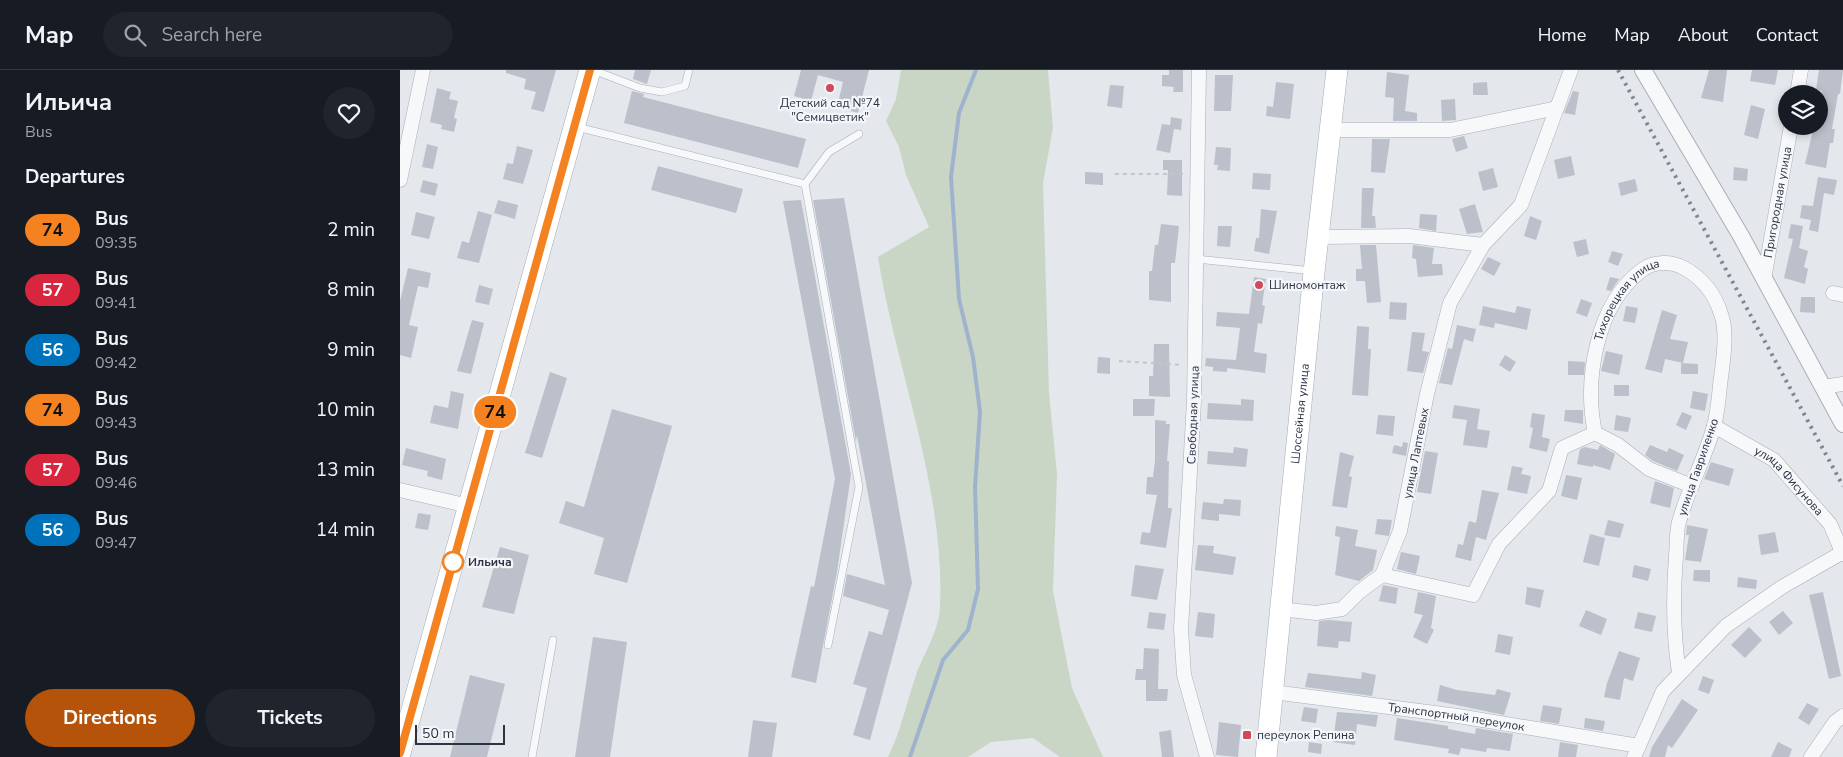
<!DOCTYPE html>
<html lang="en">
<head>
<meta charset="utf-8">
<style>
	:root { --surface:#171b24; --page:#20242c; --text:#f1f3f6; --muted:#9ea1a6; --line:#363941; --accent:#b45309 }
	body { margin:0; font-family:"Nunito Sans",sans-serif; background:var(--page); color:var(--text); height:100vh; display:flex; flex-direction:column; font-size:19px; white-space:nowrap }
	* { box-sizing:border-box; margin:0 }
	p { font-size:16px; color:var(--muted) }
	.icon { flex:none; width:28px; height:28px; fill:none; stroke:currentColor; stroke-width:2; stroke-linecap:round; stroke-linejoin:round }
	.map { position:relative; flex:1; overflow:hidden }
	.sheet { display:flex; flex-direction:column; background:var(--surface); width:400px }
	.sheet>* { flex:none }
	.badge { padding:0 10px; border-radius:16px; font-size:18px; line-height:32px }
	.fabs { position:absolute; left:1378px; top:15px; display:grid; gap:10px }
	.fabs a { display:grid; place-items:center; width:50px; height:50px; border-radius:50%; background:var(--surface); box-shadow:0 2px 8px #0003; font-size:25px }
	.scale { position:absolute; left:15px; bottom:12px; width:90px; box-sizing:border-box; padding-left:5px; border:2px solid #2b3445; border-top:0; font-size:14px; line-height:18px; white-space:nowrap; color:#2b3445; -webkit-text-stroke:4px #f4f6f9; paint-order:stroke }
	.map>.badge { position:absolute; translate:-50% -50%; box-shadow:0 0 0 2px #fff }
	h2 { padding:0 25px; font-size:19px; line-height:45px }
	.round { display:grid; place-items:center; flex:none; width:52px; height:52px; border-radius:26px; background:var(--page) }
	.headline { display:flex; align-items:center; justify-content:space-between; height:85px; padding:0 25px }
	h1 { font-size:24px; font-weight:700; line-height:38px }
	.primary-button { display:flex; gap:10px; margin-top:auto; padding:10px 25px }
	.primary-button a { flex:1; height:58px; border-radius:30px; background:var(--accent); color:#fff; font-size:20px; font-weight:700; line-height:58px; text-align:center }
	.primary-button a+a { background:var(--page); color:var(--text) }
	ul { padding:0; list-style:none }
	li { display:flex; align-items:center; gap:15px; height:60px; padding:0 25px }
	li div { flex:1 }
	li b { display:block; font-size:19px }
	li em { font-style:normal }
	li .badge { min-width:55px; font-weight:700; text-align:center }
	header { display:flex; align-items:center; gap:30px; box-sizing:border-box; height:70px; padding:0 25px; background:var(--surface); border-bottom:1px solid var(--line) }
	header strong { font-size:24px }
	nav { display:flex; gap:28px; margin-inline-start:auto; font-size:18px }
	.search { width:350px; height:45px; background:var(--page); display:flex; align-items:center; gap:12px; box-sizing:border-box; padding:0 18px; border-radius:28px; color:var(--muted); font-size:19px }
	main { display:flex; flex:1; min-height:0 }
	.map>svg:first-child { display:block }
	.green { fill:#c9d6c5 }
	.lines { fill:none; stroke-linecap:round; stroke-linejoin:round }
	.stream { stroke:#9fb4cc; stroke-width:4 }
	.building { fill:#bbc0ca }
	.service-casing { stroke:#a9aeb7; stroke-width:8 }
	.minor-casing { stroke:#a9aeb7; stroke-width:15 }
	.tertiary-casing { stroke:#a9aeb7; stroke-width:18 }
	.primary-casing { stroke:#a3abb8; stroke-width:22 }
	.path { stroke:#c2c5cb; stroke-width:2; stroke-dasharray:4 4; stroke-linecap:butt }
	.service { stroke:#f7f8fa; stroke-width:7 }
	.minor { stroke:#f7f8fa; stroke-width:14 }
	.tertiary { stroke:#f7f8fa; stroke-width:16 }
	.primary { stroke:#fff; stroke-width:21 }
	.rail { stroke:#7d8696; stroke-width:4; stroke-dasharray:2.5 5; stroke-linecap:butt }
	.line-casing { stroke:#fff; stroke-width:11 }
	.line { stroke:#f58220; stroke-width:8 }
	.poi-dot { fill:#d1495b; stroke:#f4f6f9; stroke-width:2 }
	.stop-dot { fill:#fff; stroke:#f58220; stroke-width:2.5 }
	.labels { text-anchor:middle; stroke-width:4.5; stroke-linejoin:round; paint-order:stroke }
	.poi-label { font-size:12px; fill:#2b3445; stroke:#f4f6f9; text-anchor:start }
	.street-label { font-size:12px; fill:#2b3445; stroke:#f4f6f9 }
	.stop-label { font-size:12px; font-weight:bold; fill:#2b3445; stroke:#f4f6f9; text-anchor:start }
</style>
</head>
<body>
<header>
<strong>Map</strong>
<div class="search"><svg class="icon" aria-label="search" viewBox="0 0 24 24"><circle cx="10" cy="10" r="6"/><path d="M15 15l6 6"/></svg>Search here</div>
<nav><a>Home</a><a>Map</a><a>About</a><a>Contact</a></nav>
</header>
<main>
<section class="sheet">
<div class="headline"><div><h1>Ильича</h1><p>Bus</p></div><a class="round"><svg class="icon" aria-label="heart" viewBox="0 0 24 24"><path d="M12 20l-8-8c-3-5 5-10 8-4 3-6 11-1 8 4z"/></svg></a></div>
<h2>Departures</h2>
<ul>
<li><span class="badge" style="background:#f58220;color:#111">74</span><div><b>Bus</b><p>09:35</p></div><em>2 min</em></li>
<li><span class="badge" style="background:#d7263d;color:#fff">57</span><div><b>Bus</b><p>09:41</p></div><em>8 min</em></li>
<li><span class="badge" style="background:#0072bc;color:#fff">56</span><div><b>Bus</b><p>09:42</p></div><em>9 min</em></li>
<li><span class="badge" style="background:#f58220;color:#111">74</span><div><b>Bus</b><p>09:43</p></div><em>10 min</em></li>
<li><span class="badge" style="background:#d7263d;color:#fff">57</span><div><b>Bus</b><p>09:46</p></div><em>13 min</em></li>
<li><span class="badge" style="background:#0072bc;color:#fff">56</span><div><b>Bus</b><p>09:47</p></div><em>14 min</em></li>
</ul>
<div class="primary-button"><a>Directions</a><a>Tickets</a></div>
</section>
<div class="map">
<svg width="1443" height="687" viewBox="0 0 1443 687">
	<rect width="100%" height="100%" fill="#e4e7ec"/>
	<path class="green" d="M501 0H648L653 58 643 113 649 323 657 404 653 521 672 618 703 687H660L633 668 591 672 568 687H488C501 661 507 631 516 605 524 583 539 561 540 537 545 417 497 304 478 187L529 157 506 105 499 77 486 51 496 29Z"/>
	<g class="lines">
		<path class="stream" d="M510 687 543 590 568 560 578 519 575 417 580 342 573 287 559 229 551 107 559 43 576 0"/>
	</g>
	<path class="building" d="M106 0H156L144 42 131 39 136 22 124 19 126 9 106 3Z
		M235 0H251L247 14 233 9Z
		M401 0H469L458 43 437 37 443 12 418 5 411 31 394 26Z
		M769 0H783V22H773L774 17 762 16V5H769Z
		M1309 0H1327L1323 32 1301 28Z
		M1352 0H1378L1375 15 1350 11Z
		M1419 0H1443L1440 24H1438L1432 59H1435L1433 73H1430L1426 98 1405 94 1414 56H1419L1422 21 1416 20Z
		M987 2 1009 5 1005 41 1017 43V51H993L994 28 985 27Z
		M815 5H833L831 41H814Z
		M876 12 894 14 890 49 866 46 867 36 873 37Z
		M1087 12 1088 25H1073V13Z
		M710 15 724 16 722 38 707 36Z
		M37 18 51 22 49 29 58 31 54 48 57 49 54 62 41 59 42 55 30 52Z
		M232 21 244 24 243 27 406 69 398 98 224 53Z
		M1173 21 1179 22 1175 45 1164 43Z
		M1055 29 1056 50 1042 51 1041 30Z
		M1351 35 1365 39 1358 69 1344 65Z
		M771 47 782 49 781 60 774 59 770 83 756 80 762 54 770 55Z
		M1064 66 1068 78 1056 82 1052 69Z
		M972 69H990L985 103 971 102Z
		M27 74 38 77 33 99 22 97Z
		M117 76 133 80 123 114 103 109 107 93 113 94Z
		M816 77 831 78 830 101 817 100 818 95H814Z
		M1171 86 1175 105 1158 109 1154 90Z
		M763 90H782V126L767 125 768 100H763Z
		M258 96 343 119 336 143 251 120Z
		M1334 97 1348 99 1347 111 1333 110Z
		M1093 98 1098 117 1083 121 1078 102Z
		M685 102 703 103V115L685 114Z
		M853 103 871 104 870 120 852 119Z
		M1418 107 1437 110 1434 125 1424 123 1418 162 1409 160 1411 150 1400 148 1402 135 1413 136Z
		M1235 109 1238 121 1221 126 1218 113Z
		M23 110 38 114 35 126 20 122Z
		M962 118H974L972 146H975L976 158H961Z
		M444 128 512 513 470 670 453 665 467 618 453 614 469 561 482 565 489 540 443 526 447 504 485 515 457 365 456 372 413 130Z
		M98 130 118 135 115 149 94 143Z
		M401 130 451 404 437 502 416 613 391 607 411 516 414 517 435 409 383 131Z
		M1075 134 1083 162 1067 164 1059 139Z
		M861 139 877 141 869 184 854 181 856 168H859Z
		M78 141 92 145 79 193 57 188 62 171 69 173Z
		M16 142 35 147 29 169 11 165Z
		M1020 144 1037 145 1036 161 1019 158Z
		M1130 146 1142 151 1136 170 1124 166Z
		M761 154 779 156 775 193H771V232L749 230V201H752L755 175H758Z
		M1391 154 1403 156 1399 178 1408 181 1404 197 1408 199 1405 214 1384 208 1393 169 1388 168Z
		M818 156H832L830 177 817 176Z
		M1186 169 1189 184 1177 187 1173 172Z
		M960 175H976L981 232 967 233 965 211H956V199H962Z
		M1013 175 1034 178 1032 194H1042L1043 205 1018 207 1016 189 1012 188Z
		M1212 181 1223 184 1218 196 1208 192Z
		M1088 187 1101 193 1094 206 1081 199Z
		M8 198 31 203 28 218 18 216 9 255 18 257 11 288 0 285V231Z
		M854 207 866 209 862 235 865 236 862 254 858 253 854 282 867 284 865 303 827 298V302L813 301V297L805 296 806 288 836 290 840 258 816 256 817 242 849 244Z
		M1210 207 1219 209 1211 221 1206 220Z
		M79 215 93 219 89 235 75 232Z
		M1401 227H1415V243L1400 242Z
		M1181 229 1192 233 1187 247 1176 243Z
		M990 232 1007 233 1006 250 989 249Z
		M1083 236 1115 243 1117 236 1131 239 1127 260 1095 253 1094 258 1079 255Z
		M1226 236 1238 238 1235 253 1223 251Z
		M1262 240 1277 245 1270 269 1288 272 1283 293 1265 289 1262 303 1245 299Z
		M72 250 84 253 71 304 57 301Z
		M1057 255 1076 259 1073 272 1064 269 1052 315 1039 313 1048 278 1052 279Z
		M957 256 969 257 968 279H971L968 326 952 325Z
		M1012 262 1025 263 1022 281 1029 282 1023 303 1007 301Z
		M754 274H769L770 327 749 326V306H753Z
		M1206 281 1223 285 1219 305 1201 301Z
		M1105 285 1116 292 1110 302 1099 295Z
		M698 287 710 288V304L697 303Z
		M1168 291 1185 292 1184 305H1168Z
		M1281 293 1298 294V304H1281Z
		M150 302 167 308 142 388 125 383Z
		M1214 315H1229V326H1214Z
		M51 321 64 324 58 359 30 353 34 335 48 338Z
		M1293 321 1308 324 1305 341 1290 338Z
		M733 329H755L754 346H733Z
		M841 329 854 330 853 351 807 349 808 333 841 335Z
		M1054 335 1080 339 1077 359 1090 361 1087 378 1063 375 1067 350 1052 348Z
		M212 339 272 356 227 513 194 504 204 468 159 453 166 431 184 437Z
		M1165 340H1183V354L1164 351Z
		M1282 342 1292 346 1286 360 1276 355Z
		M1132 343 1145 345 1142 367 1150 369 1147 382 1129 378 1133 358 1130 357Z
		M978 345 995 346 993 366 976 364Z
		M1216 345 1231 348 1228 362 1214 360Z
		M755 350 766 351V354H770L767 391H769L768 438H772L766 478 740 474 742 462 750 463 757 425 746 424 747 407H753L755 391Z
		M1003 372 1008 373 1006 386 992 383 994 375 1002 377Z
		M1200 375 1215 384 1210 400 1193 395V397L1177 394 1180 379 1185 377 1198 380Z
		M1250 375 1267 382 1269 378 1284 385 1277 401 1253 391 1245 385Z
		M834 377 848 379 846 397 807 394 808 381 833 383Z
		M6 378 46 389 42 410 27 406 28 401 2 395Z
		M1025 381 1038 383 1031 424 1017 422Z
		M940 382 954 386 949 406 952 407 947 438 932 436Z
		M1311 392 1334 399 1329 416 1304 409Z
		M1112 396 1123 398 1121 404 1131 406 1127 424 1107 420Z
		M1166 405 1182 408 1177 430 1161 426Z
		M1255 411 1274 418 1270 438 1250 433Z
		M1082 420 1099 423 1086 470 1076 467 1071 491 1055 487 1058 474 1063 475 1069 451 1076 453Z
		M824 429 841 430 840 446 819 444V451L801 449 803 432 823 434Z
		M18 443 31 445 28 460 15 458Z
		M977 449 992 450 989 466 975 464Z
		M1208 450 1224 454 1220 468 1204 465Z
		M1287 455 1308 459 1301 492 1285 490 1289 465H1286Z
		M936 456 958 460 955 476 977 480 973 500 959 511 935 505 940 467 935 466Z
		M1375 462 1379 482 1361 485 1358 465Z
		M1190 464 1205 468 1199 496 1183 492Z
		M798 475 814 476 813 483 836 487 833 505 795 500Z
		M100 477 129 485 114 544 82 537Z
		M1001 482 1020 486 1016 504 997 499Z
		M735 495 764 499 757 530 731 526Z
		M1234 495 1251 499 1248 511 1232 507Z
		M1294 500H1310V512L1293 511Z
		M1338 507 1357 510 1356 519 1337 517Z
		M983 515 998 518 996 534 979 531Z
		M1127 517 1144 520 1140 538 1125 534Z
		M1018 522 1036 526 1031 558 1034 560 1027 574 1013 567 1023 545 1014 543Z
		M1423 522 1441 606 1429 609 1409 525Z
		M1186 540 1207 549 1201 565 1179 556Z
		M1383 541 1393 553 1379 565 1369 552Z
		M749 542 766 544 764 560 747 558Z
		M798 542 815 544 813 568 795 566Z
		M1238 542 1256 546 1252 562 1234 558Z
		M929 550 952 552 950 572 939 571 938 578 917 576 919 551Z
		M1349 557 1362 570 1345 588 1331 575Z
		M1098 564 1113 567 1110 585 1095 582Z
		M193 567 227 572 210 687H175Z
		M744 578 759 579 758 619H768L767 631H746V610H735L736 599H743Z
		M1219 581 1240 588 1233 611 1224 608 1220 630 1204 627 1207 613Z
		M962 602 976 605 972 626 905 617 908 603 961 609Z
		M70 605 105 614 87 687H50Z
		M1303 606 1314 610 1309 624 1298 620Z
		M1040 615 1057 620 1095 625 1097 619 1111 623 1104 645 1037 631Z
		M1282 629 1298 640 1272 678 1268 675 1265 687H1249L1252 677Z
		M1407 633 1419 639 1409 655 1398 648Z
		M1143 635 1162 638 1159 654 1140 651Z
		M904 637 918 639 916 653 901 651Z
		M937 642 978 645 976 657 957 654 955 675 933 672Z
		M997 648 1048 656V659L1075 664 1076 658 1113 664 1110 681 1087 678 1086 682 1061 678 1059 685 1048 683 1049 679 994 670Z
		M1185 648 1205 651 1203 661 1184 658Z
		M353 650 377 653 372 687H348Z
		M819 652 841 655 838 687 816 685Z
		M771 660 774 687H762L759 662Z
		M909 672 922 674 921 684 908 682Z
		M1160 672 1178 675 1176 687H1158Z
		M1378 672 1392 679 1389 687H1371Z"/>
	<g class="lines">
		<defs>
			<path id="service" d="M193 0 240 18 262 22 285 16 289 0
				M177 57 405 114 459 417 428 575
				M405 114 429 82 459 64
				M796 189 913 201
				M132 687 153 570"/>
			<g id="minor">
				<path d="M799 0 794 331 781 559 784 605 807 687"/>
				<path d="M1171 0 1121 135 1083 175 1050 233 1027 324 1000 461 982 505 1073 525 1099 474 1149 421 1162 378 1195 363 1218 375 1249 399 1292 416"/>
				<path d="M1397 24 1401 0"/>
				<path d="M930 60H1050L1157 38"/>
				<path d="M0 110 23 0"/>
				<path d="M919 167 1009 166 1083 175"/>
				<path id="s1" d="M1364 209 1391 56"/>
				<path d="M1433 223 1443 225"/>
				<path d="M1423 317 1443 314"/>
				<path id="s2" d="M1314 356 1374 390 1430 454 1443 484"/>
				<path id="s3" d="M1195 363C1184 310 1196 234 1242 200 1254 191 1271 191 1284 198 1302 208 1315 224 1321 244 1327 261 1324 282 1322 300 1319 318 1319 338 1314 356 1305 389 1288 419 1279 452 1276 463 1277 475 1276 486 1273 525 1273 564 1279 603"/>
				<path d="M0 420 69 436"/>
				<path d="M880 539 916 543 942 539 959 522 982 505"/>
				<path id="s4" d="M873 622 1058 646 1239 676"/>
				<path d="M1234 687 1263 621 1326 556 1382 517 1443 482"/>
				<path d="M1411 687 1435 652 1443 646"/>
			</g>
			<path id="tertiary" d="M1243 0 1341 166 1443 354"/>
			<g id="primary">
				<path d="M0 683 190 0"/>
				<path id="s5" d="M866 687 914 202 937 0"/>
			</g>
		</defs>
		<use href="#service" class="service-casing"/>
		<use href="#minor" class="minor-casing"/>
		<use href="#tertiary" class="tertiary-casing"/>
		<use href="#primary" class="primary-casing"/>
		<path class="path" d="M715 104H785
			M719 291 782 295"/>
		<use href="#service" class="service"/>
		<use href="#minor" class="minor"/>
		<use href="#tertiary" class="tertiary"/>
		<use href="#primary" class="primary"/>
		<path class="rail" d="M1218 0 1443 416"/>
	</g>
	<g class="lines">
		<defs>
			<path id="line" d="M0 683 190 0"/>
		</defs>
		<use href="#line" class="line-casing"/>
		<use href="#line" class="line"/>
	</g>
	<g class="poi-dot">
		<circle cx="430" cy="18" r="5"/>
		<circle cx="859" cy="215" r="5"/>
		<rect x="842" y="660" width="10" height="10" rx="2.5"/>
	</g>
	<circle class="stop-dot" cx="53" cy="492" r="10"/>
	<g class="labels">
		<g class="poi-label">
			<text x="430" y="37" text-anchor="middle">Детский сад №74<tspan x="430" dy="14">"Семицветик"</tspan></text>
			<text x="869" y="219">Шиномонтаж</text>
			<text x="857" y="669">переулок Репина</text>
		</g>
		<g class="street-label">
			<text dy="4" stroke="none"><textPath href="#s1" startOffset="78">Пригородная улица</textPath></text>
			<text dy="4" stroke="none"><textPath href="#s3" startOffset="145">Тихорецкая улица</textPath></text>
			<text dy="4" stroke="none"><textPath href="#s5" startOffset="345">Шоссейная улица</textPath></text>
			<text transform="translate(793 345) rotate(-88)" y="4">Свободная улица</text>
			<text transform="translate(1016 383) rotate(-79)" y="4">улица Лаптевых</text>
			<text transform="translate(1298 397) rotate(-71)" y="4">улица Гавриленко</text>
			<text dy="4" stroke="none"><textPath href="#s2" startOffset="94">улица Фисунова</textPath></text>
			<text dy="4" stroke="none"><textPath href="#s4" startOffset="185">Транспортный переулок</textPath></text>
		</g>
		<g class="stop-label">
			<text x="68" y="496">Ильича</text>
		</g>
	</g>
</svg>
<div class="fabs">
<a><svg class="icon" aria-label="layers" viewBox="0 0 24 24"><path d="M12 4l9 5-9 5-9-5zM3 14l9 5 9-5"/></svg></a>
</div>
<div class="scale">50 m</div>
<b class="badge" style="left:95px;top:342px;background:#f58220;color:#111">74</b>
</div>
</main>
</body>
</html>
